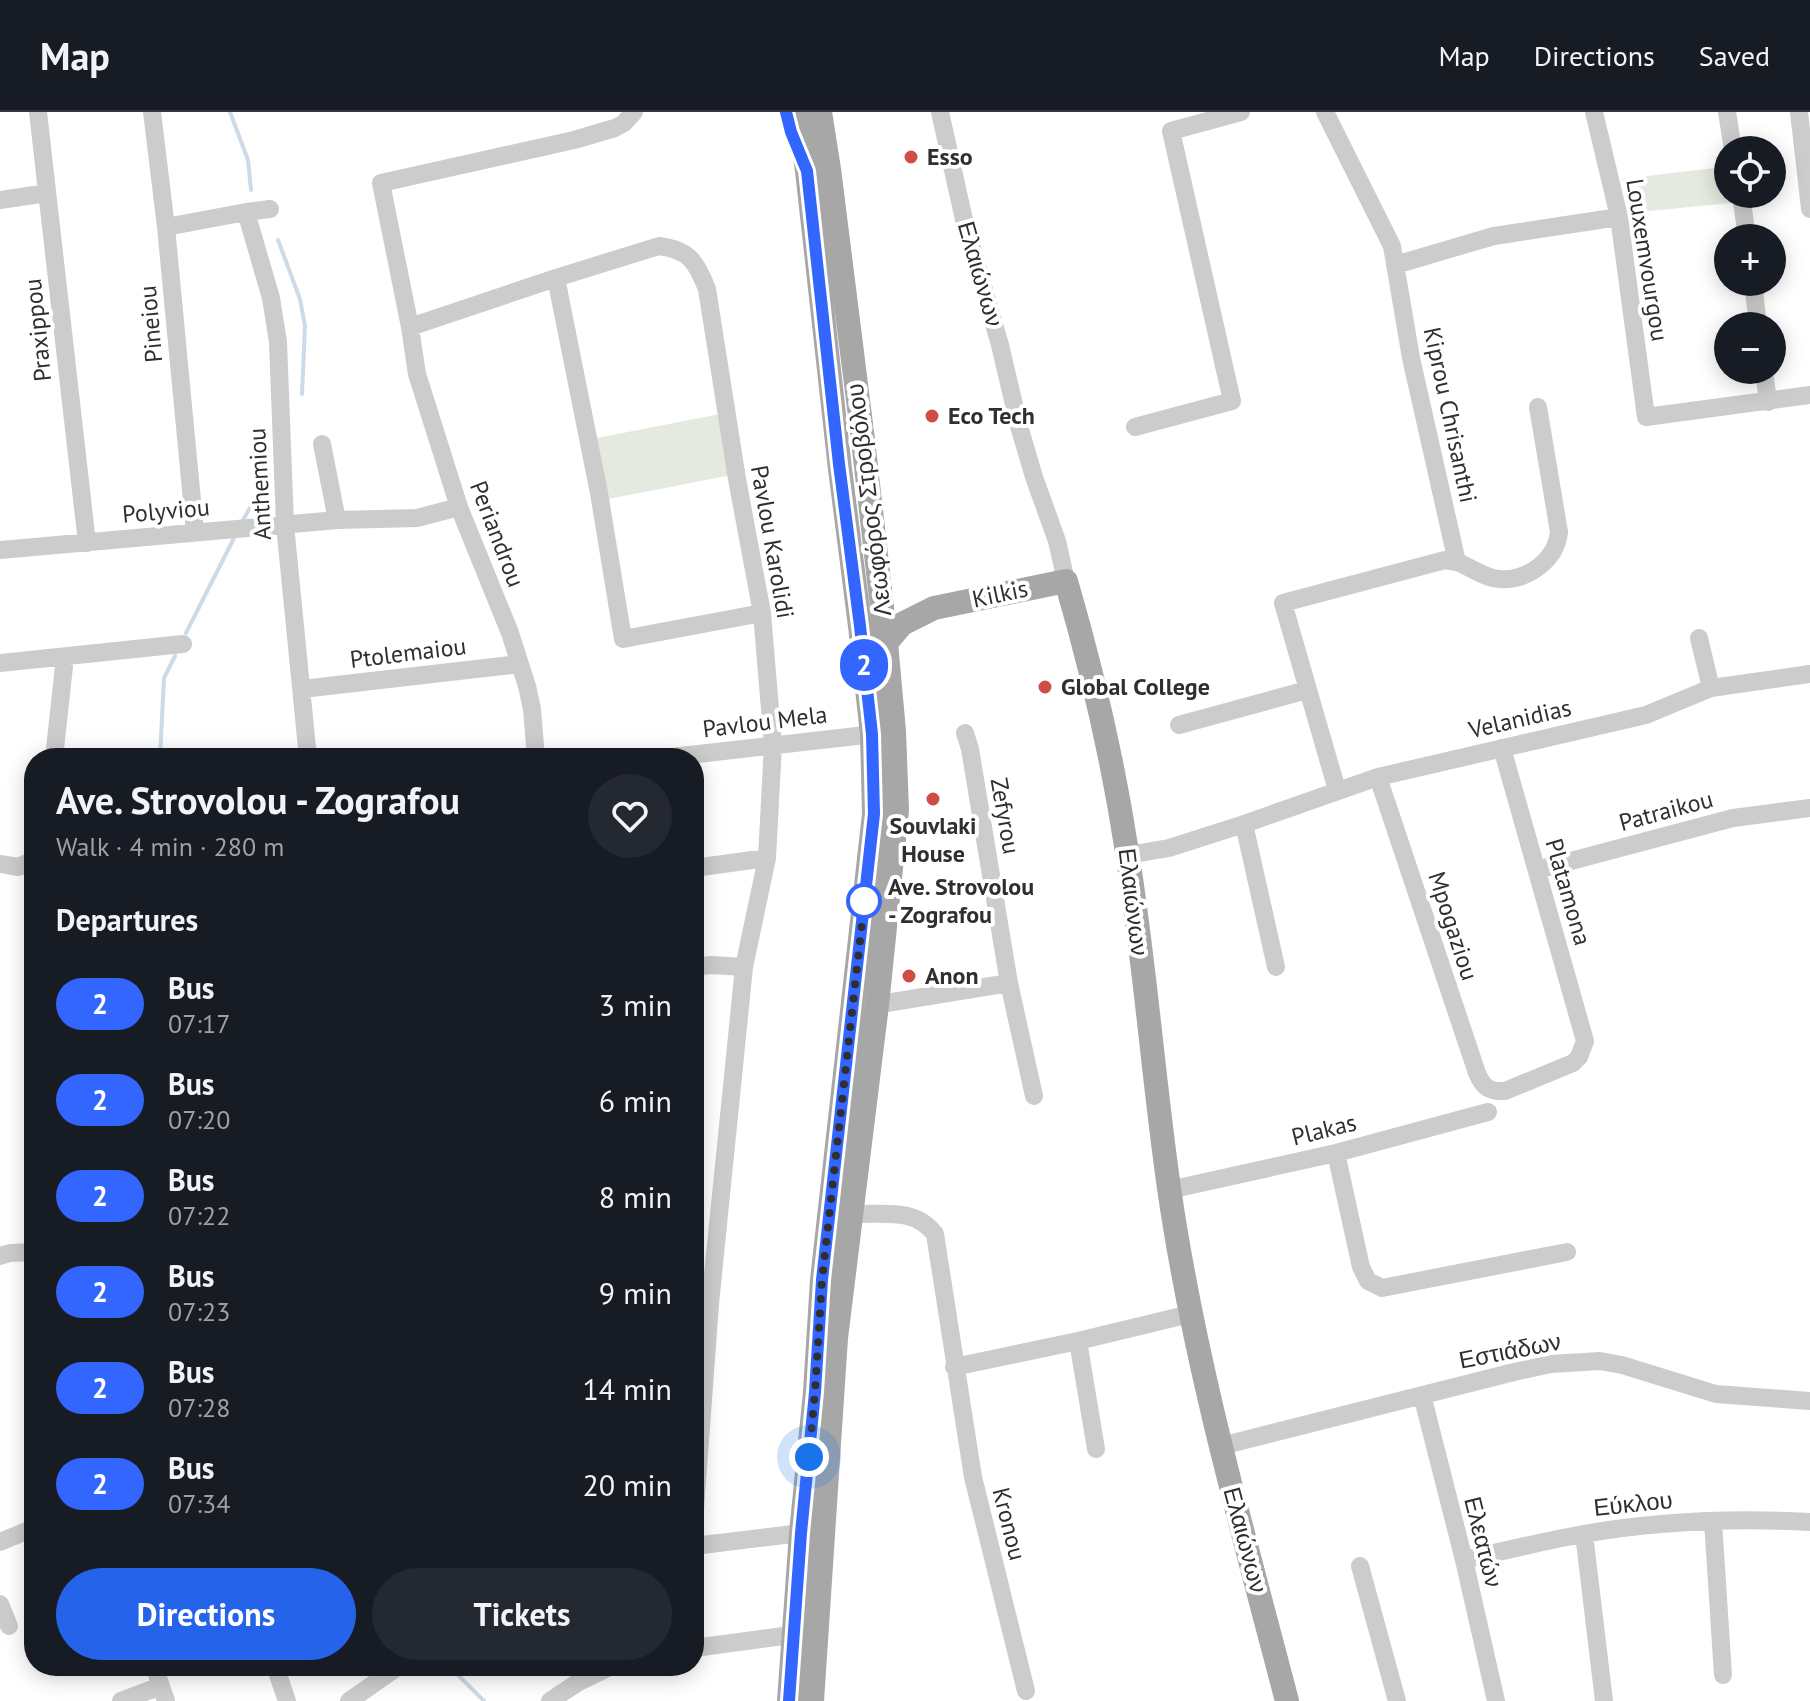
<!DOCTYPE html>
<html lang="en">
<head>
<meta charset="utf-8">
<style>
	:root { --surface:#171b24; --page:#242831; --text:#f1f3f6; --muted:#9ea1a6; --line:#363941; --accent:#2563eb }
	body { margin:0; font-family:"PT Sans",sans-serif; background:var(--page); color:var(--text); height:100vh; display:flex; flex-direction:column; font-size:30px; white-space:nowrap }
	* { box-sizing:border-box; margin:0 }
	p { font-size:26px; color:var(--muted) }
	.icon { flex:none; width:44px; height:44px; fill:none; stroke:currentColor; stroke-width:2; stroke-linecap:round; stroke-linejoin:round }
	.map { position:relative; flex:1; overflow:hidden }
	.details { position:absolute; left:24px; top:636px; width:680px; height:928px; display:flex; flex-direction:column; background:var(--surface); border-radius:32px; box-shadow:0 4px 20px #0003 }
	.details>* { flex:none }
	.badge { padding:0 16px; border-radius:26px; font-size:28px; line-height:52px }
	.fabs { position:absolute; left:1714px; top:24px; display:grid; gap:16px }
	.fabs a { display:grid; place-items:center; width:72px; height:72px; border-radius:50%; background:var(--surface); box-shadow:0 4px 20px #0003; font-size:40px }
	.you { position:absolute; width:40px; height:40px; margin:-20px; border:6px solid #fff; border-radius:50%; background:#1a73e8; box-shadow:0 0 0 12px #1a73e833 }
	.map>.badge { position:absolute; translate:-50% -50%; box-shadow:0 0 0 4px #fff }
	h2 { padding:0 32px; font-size:30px; line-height:72px }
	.round { display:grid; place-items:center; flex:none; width:84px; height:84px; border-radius:42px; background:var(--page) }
	.headline { display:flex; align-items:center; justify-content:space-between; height:136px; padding:0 32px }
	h1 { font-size:38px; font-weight:600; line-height:60px }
	.cta { display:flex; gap:16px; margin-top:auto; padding:16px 32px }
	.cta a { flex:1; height:92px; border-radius:48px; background:var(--accent); color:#fff; font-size:32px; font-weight:600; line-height:92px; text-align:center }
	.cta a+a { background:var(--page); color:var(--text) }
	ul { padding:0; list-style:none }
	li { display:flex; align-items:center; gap:24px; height:96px; padding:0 32px }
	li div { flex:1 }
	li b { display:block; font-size:30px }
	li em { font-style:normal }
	li .badge { min-width:88px; font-weight:700; text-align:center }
	header { display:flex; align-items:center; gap:48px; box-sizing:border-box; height:112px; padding:0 40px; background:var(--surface); border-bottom:2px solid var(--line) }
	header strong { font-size:38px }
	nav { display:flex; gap:44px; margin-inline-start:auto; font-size:28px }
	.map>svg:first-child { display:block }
	.green { fill:#e4eadf }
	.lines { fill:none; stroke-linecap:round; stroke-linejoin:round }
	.stream { stroke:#cddae8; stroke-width:4 }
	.minor { stroke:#ccc; stroke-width:18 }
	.major { stroke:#a7a7a7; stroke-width:24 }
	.line-casing { stroke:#fff; stroke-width:18 }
	.line { stroke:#36f; stroke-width:12 }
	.walk { stroke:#2f2f2f; stroke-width:8; stroke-dasharray:0 14.4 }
	.poi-dot { fill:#d04d47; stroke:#fff; stroke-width:3 }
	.stop-dot { fill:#fff; stroke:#36f; stroke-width:4 }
	.labels { text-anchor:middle; stroke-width:8; stroke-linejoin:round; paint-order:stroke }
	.poi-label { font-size:24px; font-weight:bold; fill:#2f2f2f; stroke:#fff; text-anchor:start }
	.street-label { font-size:24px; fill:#2f2f2f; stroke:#fff }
	.stop-label { font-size:24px; font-weight:bold; fill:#2f2f2f; stroke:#fff; text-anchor:start }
</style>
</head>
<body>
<header>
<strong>Map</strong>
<nav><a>Map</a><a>Directions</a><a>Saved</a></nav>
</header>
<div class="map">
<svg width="1810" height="1589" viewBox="0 0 1810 1589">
	<rect width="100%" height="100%" fill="#fff"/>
	<path class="green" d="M1723 55 1730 91 1630 101 1622 67Z
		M720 302 732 363 608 387 597 326Z"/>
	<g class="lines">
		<path class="stream" d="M230 0 248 48 251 78
			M278 128 300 187 305 214 302 282
			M242 410 262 374
			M186 521 234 426
			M160 646 164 566 175 544
			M449 1554 484 1589"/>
		<path class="minor" d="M38 0 87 431
			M152 0 166 115 195 420
			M940 0 965 112 1000 233 1019 314 1034 365 1057 429 1066 469
			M1325 0 1392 134 1411 246 1457 450 1445 448 1283 491 1337 678
			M1594 0 1619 105 1646 305 1810 283
			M1727 0 1733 38
			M1799 0 1810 97
			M1741 82 1747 126
			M0 88 47 81
			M246 100 271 186 278 230 285 413 308 646
			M166 115 246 100 270 97
			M1395 153 1494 124 1619 105
			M556 166 599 381 623 527 762 501
			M1753 170 1758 214
			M410 215 556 166 659 134C689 138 696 149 707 177L737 367 762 501 773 633 767 746 744 855 710 1192 694 1410
			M1764 258 1768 290
			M1135 315 1232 289 1171 19 1241 0
			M322 332 337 408
			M0 438 337 408 417 406 459 395
			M1457 450C1471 455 1484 466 1499 467 1528 469 1556 448 1559 420L1538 295
			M1699 526 1711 576
			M0 551 183 532
			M302 577 520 552
			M1179 613 1307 578
			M965 621 970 637 1009 871 1034 984
			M54 646 65 545
			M536 646 532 597 527 574 510 521 459 395 417 262 410 215 381 71 574 28 615 16 624 11 634 0
			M663 646 883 621
			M1378 665 1477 961C1483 975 1489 980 1505 979L1573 951 1579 945 1585 929 1502 636
			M1244 712 1276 855
			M1128 743 1169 736 1244 712 1378 665 1646 603 1711 576 1810 562
			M0 752 18 755 34 748
			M694 756 767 746
			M1537 758 1733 706 1810 696
			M694 855 711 853 744 855
			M868 894 1009 871
			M1336 1041 1361 1155 1368 1169 1382 1176 1567 1140
			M1169 1078 1336 1041 1488 1000
			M852 1102C883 1103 914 1095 935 1122L973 1365 1026 1579
			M0 1144 10 1141 34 1140
			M1078 1229 1096 1337
			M954 1255 1078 1229 1190 1202
			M1422 1283 1464 1448 1496 1589
			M1221 1334 1514 1260 1551 1252 1600 1249 1622 1253 1716 1282 1810 1289
			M1713 1409 1723 1563
			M1584 1422 1604 1589
			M0 1430 34 1416
			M694 1434 801 1421
			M1464 1448C1503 1439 1543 1429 1584 1422 1658 1409 1735 1406 1810 1410
			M1360 1454 1397 1589
			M0 1492 9 1514
			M694 1536 806 1521
			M154 1554 166 1589
			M275 1554 287 1589
			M121 1589 161 1574
			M349 1589 399 1554
			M550 1589 577 1571 612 1554"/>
		<path class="major" d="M886 531 902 512 934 496 1066 469C1092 558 1113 648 1127 740 1145 851 1153 964 1169 1076 1194 1250 1243 1420 1287 1589
			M789 1589 801 1421 815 1280 822 1168 874 702 872 622 860 514 840 357 807 59 798 0
			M812 1589 836 1226 877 893 897 698 894 619 886 531 863 328 829 57 820 0"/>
	</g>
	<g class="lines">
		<defs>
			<path id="line" d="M786 0 791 20 807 59 839 352 860 514 872 622 874 702 822 1168 815 1280 801 1421 789 1589"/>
		</defs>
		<use href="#line" class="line-casing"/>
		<use href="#line" class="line"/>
		<path class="walk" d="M809 1345 815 1280 822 1168 865 784 864 789"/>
	</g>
	<g class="poi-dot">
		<circle cx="911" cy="45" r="8"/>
		<circle cx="932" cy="304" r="8"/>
		<circle cx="1045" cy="575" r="8"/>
		<circle cx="933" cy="687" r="8"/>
		<circle cx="909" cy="864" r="8"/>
	</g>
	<circle class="stop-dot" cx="864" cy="789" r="16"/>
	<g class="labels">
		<g class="poi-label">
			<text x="927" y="53">Esso</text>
			<text x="948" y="312">Eco Tech</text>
			<text x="1061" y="583">Global College</text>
			<text x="933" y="722" text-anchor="middle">Souvlaki<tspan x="933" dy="28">House</tspan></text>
			<text x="925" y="872">Anon</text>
		</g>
		<g class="street-label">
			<text transform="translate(1647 148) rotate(81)" y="8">Louxemvourgou</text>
			<text transform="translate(980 162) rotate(74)" y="8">Ελαιώνων</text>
			<text transform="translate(151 212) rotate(-95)" y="8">Pineiou</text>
			<text transform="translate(38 218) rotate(-96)" y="8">Praxippou</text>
			<text transform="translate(1450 303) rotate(78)" y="8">Kiprou Chrisanthi</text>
			<text transform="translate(260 372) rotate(-93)" y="8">Anthemiou</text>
			<text transform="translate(869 388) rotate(-97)" y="8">Λεωφόρος Στροβόλου</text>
			<text transform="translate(166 399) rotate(-5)" y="8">Polyviou</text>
			<text transform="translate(497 422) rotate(69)" y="8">Periandrou</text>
			<text transform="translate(772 430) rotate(80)" y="8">Pavlou Karolidi</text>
			<text transform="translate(1000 482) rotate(-12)" y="8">Kilkis</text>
			<text transform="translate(408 541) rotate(-7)" y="8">Ptolemaiou</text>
			<text transform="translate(1520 607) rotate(-13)" y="8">Velanidias</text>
			<text transform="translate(765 610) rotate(-7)" y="8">Pavlou Mela</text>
			<text transform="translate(1666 699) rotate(-15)" y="8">Patraikou</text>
			<text transform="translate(1005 704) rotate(80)" y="8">Zefyrou</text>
			<text transform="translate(1568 780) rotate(74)" y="8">Platamona</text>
			<text transform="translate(1133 790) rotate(83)" y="8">Ελαιώνων</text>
			<text transform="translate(1453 814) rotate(72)" y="8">Mpogaziou</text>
			<text transform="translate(1324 1018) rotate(-14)" y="8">Plakas</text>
			<text transform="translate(1510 1239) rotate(-11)" y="8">Εστιάδων</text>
			<text transform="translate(1633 1392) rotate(-6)" y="8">Εύκλου</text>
			<text transform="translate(1009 1412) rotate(76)" y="8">Kronou</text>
			<text transform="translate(1245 1428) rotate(75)" y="8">Ελαιώνων</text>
			<text transform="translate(1483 1430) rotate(76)" y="8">Ελεατών</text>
		</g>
		<g class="stop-label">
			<text x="888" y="783">Ave. Strovolou<tspan x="888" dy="28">- Zografou</tspan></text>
		</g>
	</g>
</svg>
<div class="fabs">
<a><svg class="icon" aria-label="locate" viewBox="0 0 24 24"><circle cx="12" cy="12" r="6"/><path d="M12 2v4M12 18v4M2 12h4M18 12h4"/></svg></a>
<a>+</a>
<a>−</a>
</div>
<div class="you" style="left:809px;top:1345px"></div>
<b class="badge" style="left:864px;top:553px;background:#36f;color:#fff">2</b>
<section class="details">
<div class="headline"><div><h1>Ave. Strovolou - Zografou</h1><p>Walk · 4 min · 280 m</p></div><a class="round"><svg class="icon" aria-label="heart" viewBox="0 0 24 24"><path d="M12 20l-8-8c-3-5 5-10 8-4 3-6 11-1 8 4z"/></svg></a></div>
<h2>Departures</h2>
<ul>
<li><span class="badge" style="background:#36f;color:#fff">2</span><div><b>Bus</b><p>07:17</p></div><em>3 min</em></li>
<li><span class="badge" style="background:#36f;color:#fff">2</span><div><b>Bus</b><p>07:20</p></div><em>6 min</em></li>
<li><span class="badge" style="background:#36f;color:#fff">2</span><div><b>Bus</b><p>07:22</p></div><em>8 min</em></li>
<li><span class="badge" style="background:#36f;color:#fff">2</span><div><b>Bus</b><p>07:23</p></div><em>9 min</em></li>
<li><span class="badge" style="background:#36f;color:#fff">2</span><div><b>Bus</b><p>07:28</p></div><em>14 min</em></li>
<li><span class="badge" style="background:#36f;color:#fff">2</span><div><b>Bus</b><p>07:34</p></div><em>20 min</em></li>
</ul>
<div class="cta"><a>Directions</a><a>Tickets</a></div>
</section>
</div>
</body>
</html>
